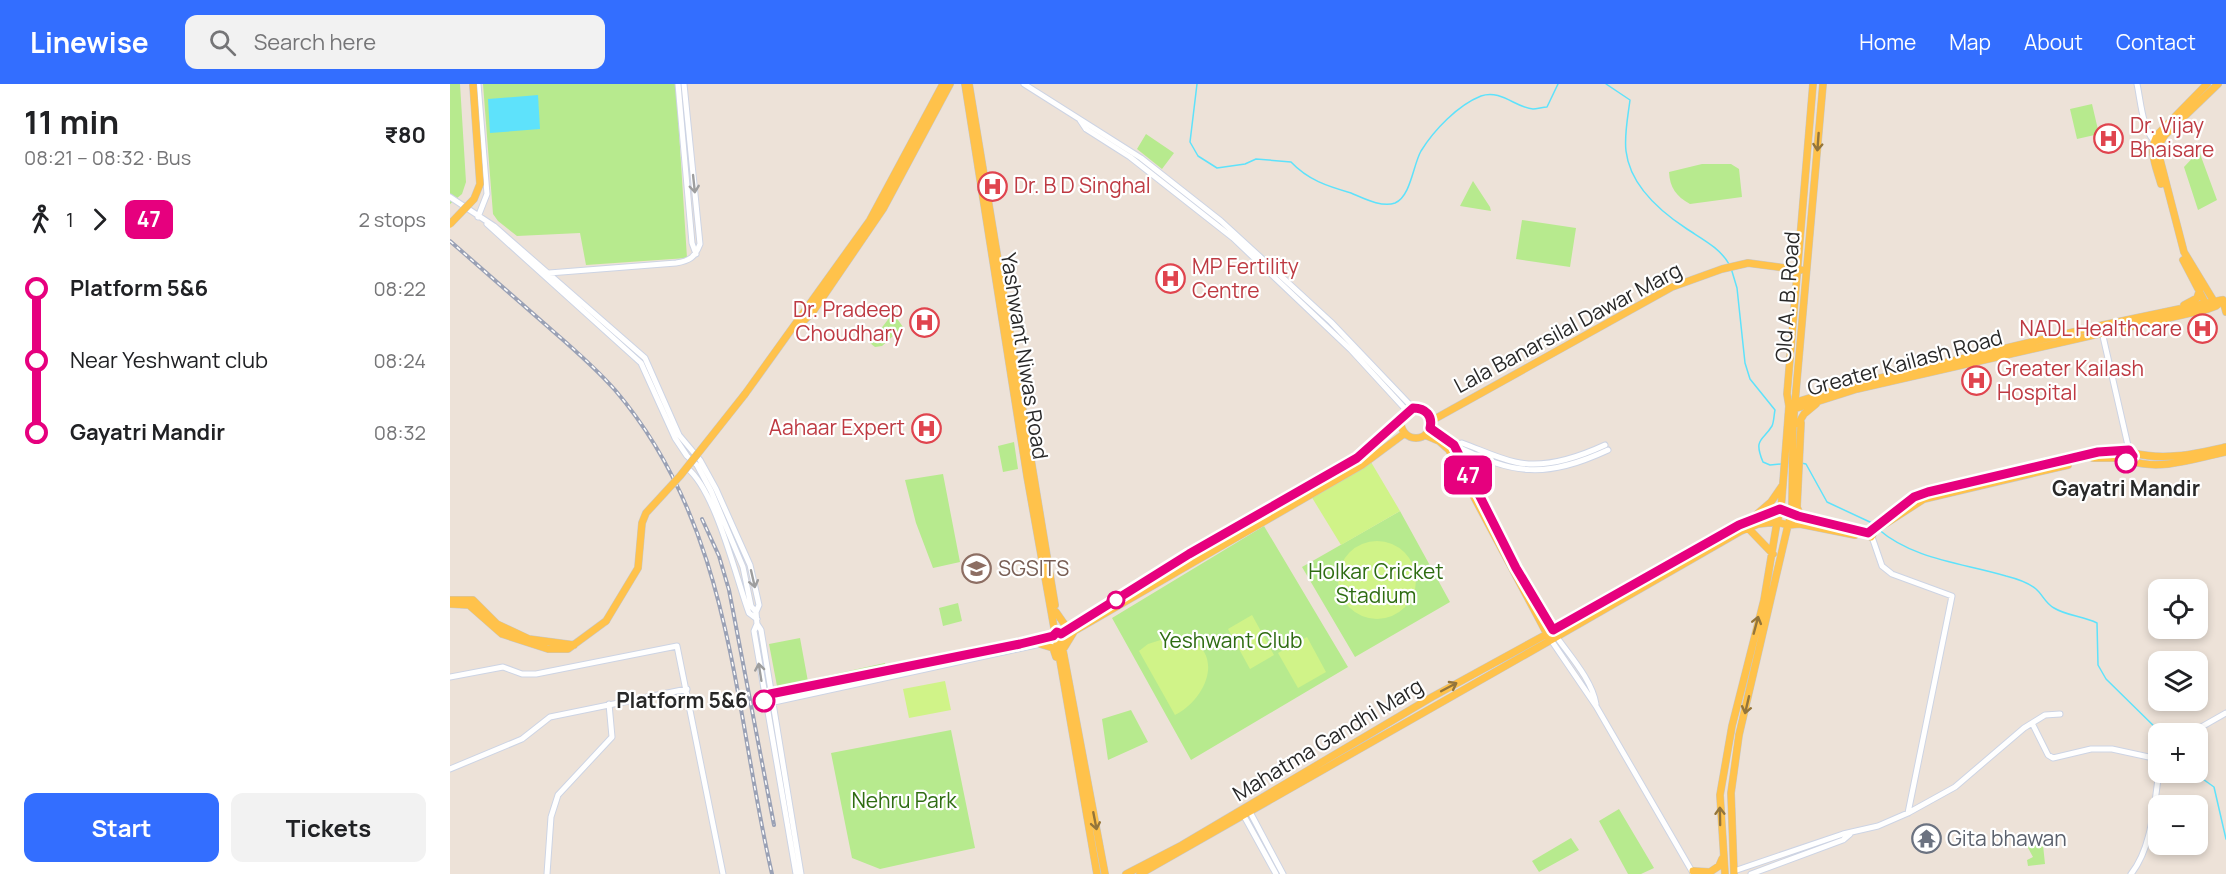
<!DOCTYPE html>
<html lang="en">
<head>
<meta charset="utf-8">
<style>
	:root { --surface:#fff; --page:#f2f2f2; --text:#202124; --muted:#757577; --accent:#336eff }
	body { margin:0; font-family:Manrope,sans-serif; background:var(--page); color:var(--text); height:100vh; display:flex; flex-direction:column; font-size:22px; white-space:nowrap }
	* { box-sizing:border-box; margin:0 }
	p { font-size:20px; color:var(--muted) }
	.icon { flex:none; width:33px; height:33px; fill:none; stroke:currentColor; stroke-width:2; stroke-linecap:round; stroke-linejoin:round }
	.map { position:relative; flex:1; overflow:hidden }
	.side { display:flex; flex-direction:column; background:var(--surface); width:450px }
	.side>* { flex:none }
	.badge { padding:0 12px; border-radius:9px; font-size:21px; line-height:39px }
	.tools { position:absolute; left:1698px; top:495px; display:grid; gap:12px }
	.tools a { display:grid; place-items:center; width:60px; height:60px; border-radius:12px; background:var(--surface); box-shadow:0 3px 9px #0003; font-size:30px }
	.map>.badge { position:absolute; translate:-50% -50%; box-shadow:0 0 0 3px #fff }
	.legs { display:flex; align-items:center; gap:9px; height:66px; padding:0 24px; font-size:20px }
	.legs p { margin-inline-start:auto }
	.headline { display:flex; align-items:center; justify-content:space-between; height:102px; padding:0 24px }
	h1 { font-size:33px; font-weight:700; line-height:45px }
	.button { display:flex; gap:12px; margin-top:auto; padding:12px 24px }
	.button a { flex:1; height:69px; border-radius:12px; background:var(--accent); color:#fff; font-size:24px; font-weight:700; line-height:69px; text-align:center }
	.button a+a { background:var(--page); color:var(--text) }
	ul { padding:0 24px; list-style:none }
	li { display:flex; align-items:center; gap:21px; height:72px; font-size:22px }
	li i { display:grid; place-items:center; width:9px; height:100%; margin:0 8px; background:currentColor }
	li i::after { content:''; width:15px; height:15px; margin:-8px; border:4px solid; border-radius:50%; background:var(--surface) }
	li p { margin-inline-start:auto }
	li:first-child i { background:linear-gradient(#0000 50%,currentColor 0) }
	li:last-child i { background:linear-gradient(currentColor 50%,#0000 0) }
	header { display:flex; align-items:center; gap:36px; box-sizing:border-box; height:84px; padding:0 30px; background:var(--accent); color:#fff }
	header strong { font-size:28px }
	nav { display:flex; gap:33px; margin-inline-start:auto; font-size:21px }
	.search { width:420px; height:54px; background:var(--page); display:flex; align-items:center; gap:15px; box-sizing:border-box; padding:0 21px; border-radius:12px; color:var(--muted); font-size:22px }
	main { display:flex; flex:1; min-height:0 }
	.map>svg:first-child { display:block }
	.green { fill:#b7ea8e }
	.pitch { fill:#d0f388 }
	.water { fill:#5ee2fb }
	.lines { fill:none; stroke-linecap:round; stroke-linejoin:round }
	.stream { stroke:#5ee2fb; stroke-width:1.5 }
	.minor-casing { stroke:#cdd4e4; stroke-width:7 }
	.major-casing { stroke:#c7c7c7; stroke-width:8 }
	.minor { stroke:#fff; stroke-width:5 }
	.major { stroke:#ffc24b; stroke-width:7 }
	.rail-casing { stroke:#9aa1b5; stroke-width:4 }
	.rail { stroke:#fff; stroke-width:1.5; stroke-dasharray:4.5; stroke-linecap:butt }
	.major-bridge-casing { stroke:#c7c7c7; stroke-width:8; stroke-linecap:butt }
	.major-bridge { stroke:#ffc24b; stroke-width:7 }
	.oneway { stroke:#94753a }
	.oneway2 { stroke:#9e9e9e }
	.line-1-casing { stroke:#fff; stroke-width:14 }
	.line-1 { stroke:#e6007e; stroke-width:9 }
	.stop-1-dot { fill:#fff; stroke:#e6007e; stroke-width:3 }
	.labels { text-anchor:middle; stroke-width:4.5; stroke-linejoin:round; paint-order:stroke }
	.health-label { font-size:21px; fill:#be3a42; stroke:#fff; text-anchor:start }
	.street-label { font-size:21px; fill:#282828; stroke:#fff }
	.stop-label { font-size:21px; font-weight:bold; fill:#282828; stroke:#fff }
	.education-label { font-size:21px; fill:#785e54; stroke:#fff; text-anchor:start }
	.park-label { font-size:21px; fill:#2e6c12; stroke:#fff }
	.worship-label { font-size:21px; fill:#5b616d; stroke:#fff; text-anchor:start }
</style>
</head>
<body>
<header>
<strong>Linewise</strong>
<div class="search"><svg class="icon" aria-label="search" viewBox="0 0 24 24"><circle cx="10" cy="10" r="6"/><path d="M15 15l6 6"/></svg>Search here</div>
<nav><a>Home</a><a>Map</a><a>About</a><a>Contact</a></nav>
</header>
<main>
<section class="side">
<div class="headline"><div><h1>11 min</h1><p>08:21 – 08:32 · Bus</p></div><b>₹80</b></div>
<div class="legs"><svg class="icon" aria-label="walk" viewBox="0 0 24 24"><circle cx="13" cy="4" r="2"/><path d="M13 8l-2 6 4 7M11 14l-3 7M7 12l3-4h3l4 4"/></svg>1<svg class="icon" aria-label="forward" viewBox="0 0 24 24"><path d="M9 5l7 7-7 7"/></svg><b class="badge" style="background:#e6007e;color:#fff">47</b><p>2 stops</p></div>
<ul>
<li><i style="color:#e6007e"></i><b>Platform 5&amp;6</b><p>08:22</p></li>
<li><i style="color:#e6007e"></i><span>Near Yeshwant club</span><p>08:24</p></li>
<li><i style="color:#e6007e"></i><b>Gayatri Mandir</b><p>08:32</p></li>
</ul>
<div class="button"><a>Start</a><a>Tickets</a></div>
</section>
<div class="map">
<svg width="1776" height="790" viewBox="0 0 1776 790">
	<rect width="100%" height="100%" fill="#ede2d8"/>
	<path class="green" d="M0 0H10L16 98 12 110 0 120Z
		M33 0H226L237 174 136 181 130 149 67 152 48 137 43 130Z
		M1642 20 1649 50 1627 55 1620 25Z
		M696 50 724 69 712 85 687 65Z
		M1749 67 1767 116 1748 126 1734 83Z
		M1252 80H1281L1289 85 1292 113 1240 120C1226 112 1220 104 1219 88Z
		M1023 97 1040 123 1041 127 1010 122Z
		M1072 136 1126 144 1120 183 1066 175Z
		M443 229 453 243 432 262 425 263 420 259Z
		M564 358 568 385 553 388 548 362Z
		M493 390 510 478 483 484 466 439 455 396Z
		M950 427 1000 518 905 573 852 483Z
		M814 442 898 583 741 676 662 534Z
		M508 519 512 537 493 542 489 524Z
		M350 554 359 603 334 607 327 602 319 560Z
		M435 579 436 588 369 602 367 594Z
		M681 626 698 658 658 676 652 635Z
		M501 646 525 764 430 785 402 774 381 669Z
		M1169 725 1204 784 1191 790H1178L1149 737Z
		M1592 751 1595 780 1578 782 1577 776 1583 773 1577 762Z
		M1121 754 1129 766 1089 788 1082 777Z"/>
	<path class="pitch" d="M921 378 950 427 891 461 861 412Z
		M888 496a39 39 0 1 1 78 0a39 39 0 1 1-78 0Z
		M802 531 824 571 800 585 778 545Z
		M720 553C776 554 764 611 725 631L689 567 698 560Z
		M857 553 876 588 848 604 828 569Z
		M495 597 501 626 459 634 453 605Z"/>
	<path class="water" d="M88 11 90 45 40 49 38 15Z"/>
	<g class="lines">
		<path class="stream" d="M747 0 740 58 748 72 767 84 795 80 806 75 841 78C858 96 877 102 901 109 913 114 932 124 945 119 961 112 963 81 971 67 984 46 1008 21 1031 12 1051 5 1066 24 1083 25 1087 25 1093 23 1097 23L1108 0
			M1156 0 1180 16C1178 32 1174 51 1176 67 1180 101 1211 128 1237 145 1252 155 1270 164 1279 180
			M1281 184 1287 204 1295 279 1300 295 1325 326C1324 330 1324 338 1322 342 1313 357 1303 354 1313 378L1320 381 1331 380
			M1351 379 1356 380 1377 418 1422 439
			M1428 445C1464 476 1513 479 1556 492 1564 494 1579 499 1586 505 1593 511 1595 519 1604 524 1617 532 1633 532 1647 539L1648 581 1656 595 1712 650
			M1743 688 1764 703 1776 755"/>
		<defs>
			<path id="minor" d="M28 0 37 110 28 133
				M228 0 242 159 246 170
				M574 0 691 74 771 137 881 238 963 324
				M1687 0C1691 18 1692 47 1707 60
				M630 36 636 45 680 73 783 154 901 266 957 327
				M0 113 44 142 195 274 229 351 250 376 266 405 300 481 309 521 306 528 307 540 311 546 351 790
				M37 140 191 279 225 354 237 372 247 381 261 407 293 483 301 522 306 528
				M99 189 226 179C240 177 245 173 250 160L234 0
				M1652 248 1679 366
				M1004 361C1064 391 1095 395 1158 366
				M1004 361 1012 359C1029 365 1047 374 1065 378 1094 385 1129 373 1155 361
				M237 384C266 407 286 494 299 529L307 535
				M1422 453 1432 482 1442 490 1502 512 1458 729
				M307 540 304 547 346 790
				M1106 552C1120 572 1142 596 1146 620
				M1101 556 1146 622 1243 789
				M0 593 53 583 72 590H86L227 562 273 790
				M313 614 365 600 603 552
				M315 620 605 557
				M1583 641 1598 671 1603 674 1641 665H1662L1708 675
				M1739 650 1776 629
				M0 685 72 655 100 633 237 605
				M800 728 833 790
				M794 732 826 790
				M1284 787 1393 750 1428 742 1458 729 1505 703 1574 644 1595 631 1610 630
				M97 790 101 733 108 711 162 653 159 620
				M1301 790 1393 756 1400 750
				M1681 790C1702 764 1704 721 1709 688"/>
			<path id="major" d="M515 0 577 392 605 549
				M519 0 605 521
				M1373 0 1343 341 1342 428 1338 441 1327 438 1331 425 1348 432 1418 449
				M1711 100C1706 82 1697 65 1709 49L1757 0
				M1733 176 1757 222
				M1773 216 1776 228
				M1765 219 1734 168 1707 64 1715 51 1768 0
				M1734 221 1747 214 1750 205
				M347 243 362 229 433 125 500 0
				M295 310 420 136 493 0
				M1343 319 1405 300 1653 241 1772 216
				M951 339a15 15 0 1 1 30 0a15 15 0 1 1-30 0Z
				M1344 325 1407 305 1758 225 1766 222 1773 216
				M981 337 1222 203 1272 185 1298 179 1351 186
				M1348 340 1354 330 1366 320
				M980 344 1004 361 1066 484 1103 546 1289 441 1331 425 1339 322 1337 310 1363 0
				M1671 372a6 6 0 1 1 12 0a6 6 0 1 1-12 0Z
				M1683 369C1715 377 1744 370 1776 363
				M1643 374H1671
				M1681 377C1711 387 1746 374 1776 368
				M1307 430 1321 418 1332 402
				M1351 433 1347 423 1351 339
				M1432 442 1474 415 1618 381
				M1298 444 1323 470
				M1419 448 1423 450 1421 453 1417 451Z
				M1420 448C1436 431 1455 416 1478 408L1648 368 1672 367
				M0 516H23L47 540 79 555 124 561
				M0 520 19 521 52 550 98 565H118L156 537
				M606 528 615 541 622 543
				M626 546 912 381 955 349
				M603.5 553a4.5 4.5 0 1 1 9 0a4.5 4.5 0 1 1-9 0Z
				M611 550 739 470 907 374 951 337
				M1106 552 1103 546 1097 550 1101 556 1291 447 1308 440 1327 438 1314 516 1282 642 1270 711 1275 790
				M611 556 655 790
				M607 559 647 790
				M590 560 603 564 606 573
				M614 564 625 546
				M1243 787 1260 788 1269 782 1272 775
				M676 790 732 761 982 613 1097 550 999 366 989 357 975 351
				M690 790 1101 556
				M1284 790 1281 709 1289 651 1338 441 1350 440 1405 451"/>
		</defs>
		<use href="#minor" class="minor-casing"/>
		<use href="#major" class="major-casing"/>
		<use href="#minor" class="minor"/>
		<use href="#major" class="major"/>
		<defs>
			<path id="rail" d="M0 157C32 185 64 213 96 241 119 261 144 282 165 306 283 444 283 621 322 790
				M252 435 269 472 279 506 324 741"/>
		</defs>
		<use href="#rail" class="rail-casing"/>
		<use href="#rail" class="rail"/>
		<defs>
			<path id="major-bridge" d="M0 140 24 115 30 100 23 0
				M156 537 188 484 192 439 196 429 230 392 295 310"/>
		</defs>
		<use href="#major-bridge" class="major-bridge-casing"/>
		<use href="#major-bridge" class="major-bridge"/>
	</g>
	<defs><path id="oneway-shaft" d="M-6 0H5M1.5-3L5.5 0L1.5 3" fill="none" stroke-width="1.6" stroke-linecap="round" stroke-linejoin="round" transform="scale(1.5)"/></defs>
	<g class="oneway">
		<use href="#oneway-shaft" transform="translate(1368 58) rotate(94)"/>
		<use href="#oneway-shaft" transform="translate(1306 541) rotate(-75)"/>
		<use href="#oneway-shaft" transform="translate(999 603) rotate(-28)"/>
		<use href="#oneway-shaft" transform="translate(1297 621) rotate(103)"/>
		<use href="#oneway-shaft" transform="translate(1270 732) rotate(-91)"/>
		<use href="#oneway-shaft" transform="translate(645 737) rotate(79)"/>
	</g>
	<g class="oneway2">
		<use href="#oneway-shaft" transform="translate(244 100) rotate(84)"/>
		<use href="#oneway-shaft" transform="translate(303 495) rotate(77)"/>
		<use href="#oneway-shaft" transform="translate(310 588) rotate(-99)"/>
	</g>
	<g class="lines">
		<defs>
			<path id="line-1" d="M314 617V614L320 610 570 560 603 552 607 548 611 550 739 470 907 374 963 324C976 324 983 332 980 344L1004 361 1066 484 1103 546 1289 441 1330 425 1348 432 1418 449 1464 413 1478 408 1648 368 1679 366 1683 372 1676 378"/>
		</defs>
		<use href="#line-1" class="line-1-casing"/>
		<use href="#line-1" class="line-1"/>
	</g>
	<defs>
		<symbol id="hospital-ring" viewBox="-11 -11 22 22"><circle r="9.5" fill="#fff" stroke="#e0444e" stroke-width="1.5"/><path d="M-5-5h3v3.5h4V-5h3V5h-3V1.5h-4V5h-3Z" fill="#e0444e"/></symbol>
		<symbol id="university-ring" viewBox="-11 -11 22 22"><circle r="9.5" fill="#fff" stroke="#8d6e63" stroke-width="1.5"/><path d="M0-5L7-2L0 1L-7-2ZM-4 1L0 2.5L4 1V4Q0 6-4 4Z" fill="#8d6e63"/></symbol>
		<symbol id="temple-ring" viewBox="-11 -11 22 22"><circle r="9.5" fill="#fff" stroke="#6b7280" stroke-width="1.5"/><path d="M0-6L5-2H3V0L6.5 2.5H4V6H1.5V3h-3V6H-4V2.5H-6.5L-3 0V-2H-5Z" fill="#6b7280"/></symbol>
	</defs>
	<g fill-rule="evenodd">
		<use href="#hospital-ring" x="1642" y="38" width="33" height="33"/>
		<use href="#hospital-ring" x="526" y="86" width="33" height="33"/>
		<use href="#hospital-ring" x="704" y="178" width="33" height="33"/>
		<use href="#hospital-ring" x="458" y="222" width="33" height="33"/>
		<use href="#hospital-ring" x="1736" y="228" width="33" height="33"/>
		<use href="#hospital-ring" x="1510" y="280" width="33" height="33"/>
		<use href="#hospital-ring" x="460" y="328" width="33" height="33"/>
		<use href="#university-ring" x="510" y="468" width="33" height="33"/>
		<use href="#temple-ring" x="1460" y="738" width="33" height="33"/>
	</g>
	<g class="stop-1-dot">
		<circle cx="1676" cy="378" r="10"/>
		<circle cx="666" cy="516" r="8"/>
		<circle cx="314" cy="617" r="10"/>
	</g>
	<g class="labels">
		<g class="health-label">
			<text x="1680" y="49">Dr. Vijay<tspan x="1680" dy="24">Bhaisare</tspan></text>
			<text x="564" y="109">Dr. B D Singhal</text>
			<text x="742" y="190">MP Fertility<tspan x="742" dy="24">Centre</tspan></text>
			<text x="453" y="233" text-anchor="end">Dr. Pradeep<tspan x="453" dy="24">Choudhary</tspan></text>
			<text x="1732" y="252" text-anchor="end">NADL Healthcare</text>
			<text x="1547" y="292">Greater Kailash<tspan x="1547" dy="24">Hospital</tspan></text>
			<text x="455" y="351" text-anchor="end">Aahaar Expert</text>
		</g>
		<g class="street-label">
			<text transform="translate(1338 213) rotate(-86)" y="7">Old A. B. Road</text>
			<text transform="translate(1118 244) rotate(-28)" y="7">Lala Banarsilal Dawar Marg</text>
			<text transform="translate(574 272) rotate(81)" y="7">Yashwant Niwas Road</text>
			<text transform="translate(1455 279) rotate(-15)" y="7">Greater Kailash Road</text>
			<text transform="translate(878 656) rotate(-31)" y="7">Mahatma Gandhi Marg</text>
		</g>
		<g class="stop-label">
			<text x="1676" y="412">Gayatri Mandir</text>
			<text x="298" y="624" text-anchor="end">Platform 5&amp;6</text>
		</g>
		<g class="education-label">
			<text x="548" y="492">SGSITS</text>
		</g>
		<g class="park-label">
			<text x="926" y="495">Holkar Cricket<tspan x="926" dy="24">Stadium</tspan></text>
			<text x="781" y="564">Yeshwant Club</text>
			<text x="454" y="724">Nehru Park</text>
		</g>
		<g class="worship-label">
			<text x="1497" y="762">Gita bhawan</text>
		</g>
	</g>
</svg>
<div class="tools">
<a><svg class="icon" aria-label="locate" viewBox="0 0 24 24"><circle cx="12" cy="12" r="6"/><path d="M12 2v4M12 18v4M2 12h4M18 12h4"/></svg></a>
<a><svg class="icon" aria-label="layers" viewBox="0 0 24 24"><path d="M12 4l9 5-9 5-9-5zM3 14l9 5 9-5"/></svg></a>
<a>+</a>
<a>−</a>
</div>
<b class="badge" style="left:1018px;top:391px;background:#e6007e;color:#fff">47</b>
</div>
</main>
</body>
</html>
